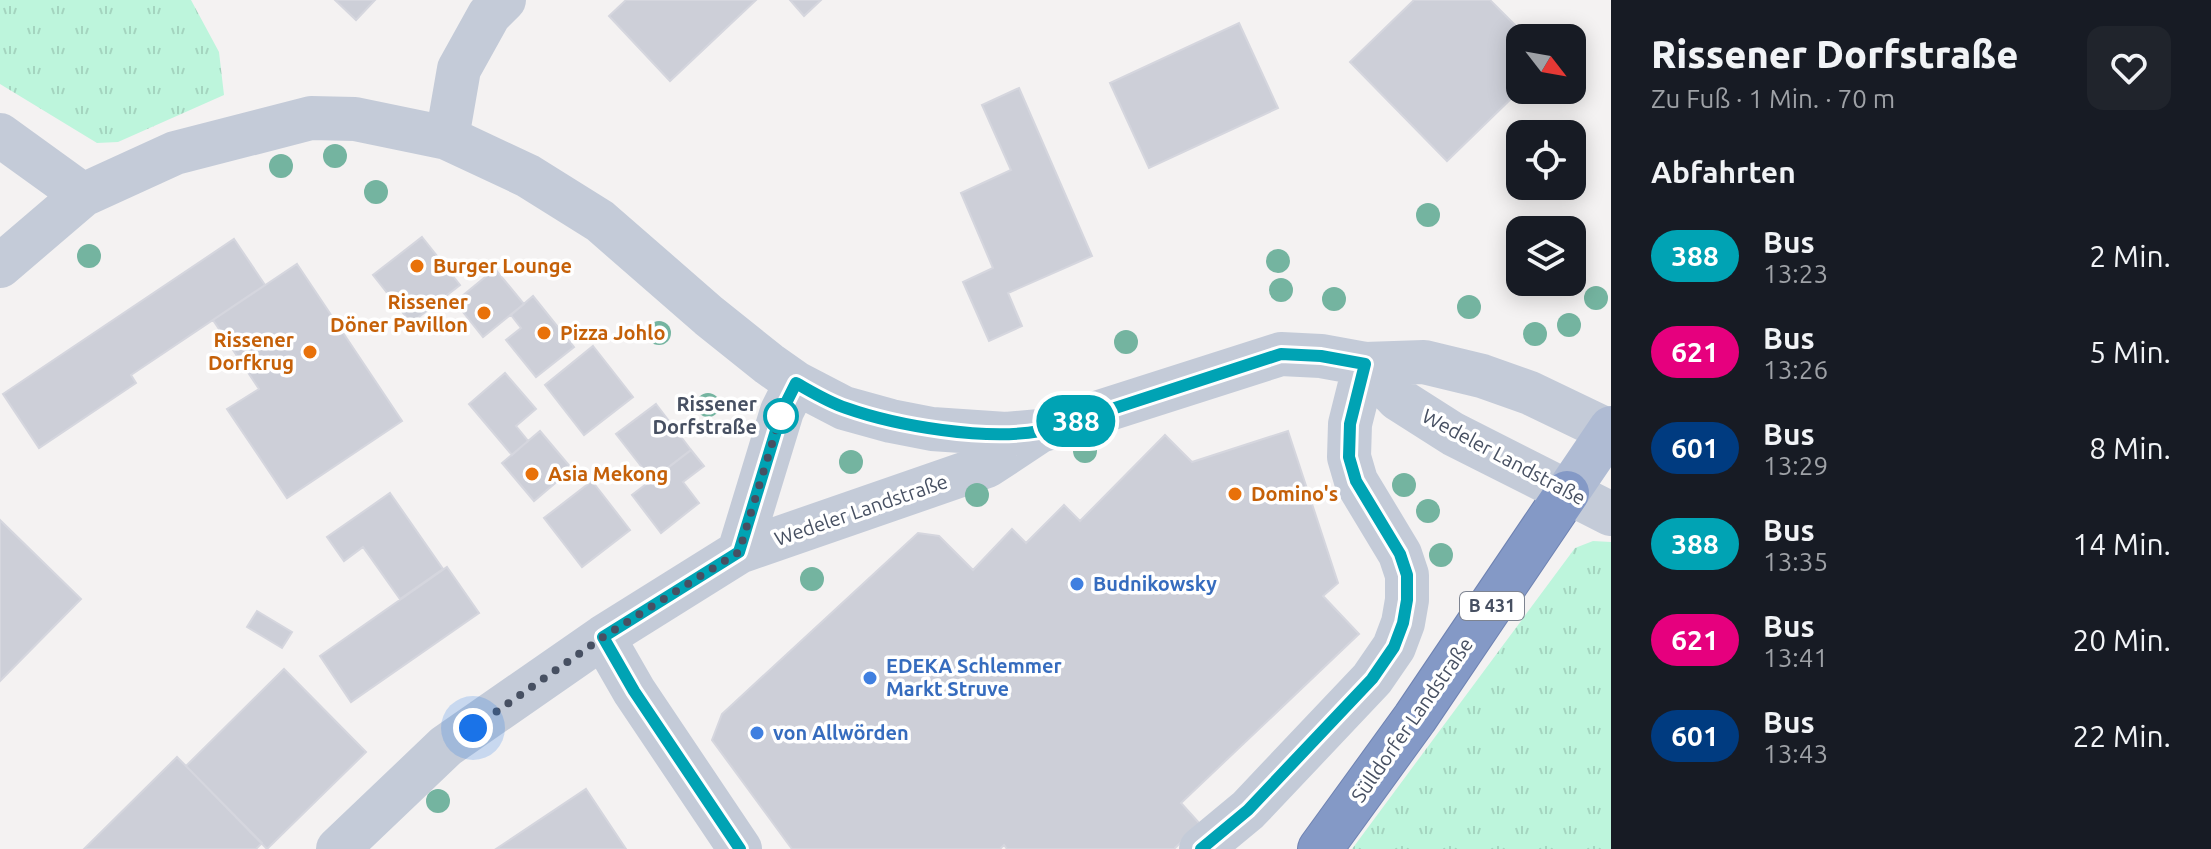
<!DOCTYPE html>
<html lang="de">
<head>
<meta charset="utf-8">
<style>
	:root { --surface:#171b24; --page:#20242c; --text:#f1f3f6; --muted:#9ea1a6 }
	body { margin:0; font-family:Ubuntu,sans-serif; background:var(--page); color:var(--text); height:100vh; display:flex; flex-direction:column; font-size:30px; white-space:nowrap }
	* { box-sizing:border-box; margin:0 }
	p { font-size:26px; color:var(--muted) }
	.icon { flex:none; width:44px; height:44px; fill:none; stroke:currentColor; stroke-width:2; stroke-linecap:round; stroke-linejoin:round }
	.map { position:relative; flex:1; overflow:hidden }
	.drawer { display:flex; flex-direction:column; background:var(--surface); width:600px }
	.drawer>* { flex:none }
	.badge { padding:0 16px; border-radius:26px; font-size:28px; line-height:52px }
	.needle { width:52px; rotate:121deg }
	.fabs { position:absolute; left:1506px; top:24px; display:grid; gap:16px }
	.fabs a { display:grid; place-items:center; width:80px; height:80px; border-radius:16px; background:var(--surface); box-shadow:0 4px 20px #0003; font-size:40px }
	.you { position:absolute; width:40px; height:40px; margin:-20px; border:6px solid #fff; border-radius:50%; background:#1a73e8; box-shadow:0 0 0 12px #1a73e833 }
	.map>.badge { position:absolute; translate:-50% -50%; box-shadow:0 0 0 4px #fff }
	h2 { padding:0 40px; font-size:30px; line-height:72px }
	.round { display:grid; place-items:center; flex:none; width:84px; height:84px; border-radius:16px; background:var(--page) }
	.headline { display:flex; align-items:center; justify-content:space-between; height:136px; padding:0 40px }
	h1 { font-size:38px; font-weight:800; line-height:60px }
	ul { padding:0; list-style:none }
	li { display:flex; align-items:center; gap:24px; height:96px; padding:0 40px }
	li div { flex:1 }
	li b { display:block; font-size:30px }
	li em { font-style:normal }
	li .badge { min-width:88px; font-weight:700; text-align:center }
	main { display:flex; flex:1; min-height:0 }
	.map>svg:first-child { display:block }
	.grass { fill:url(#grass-tufts) }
	.building { fill:#cdcfd8; stroke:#d5d6de; stroke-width:2 }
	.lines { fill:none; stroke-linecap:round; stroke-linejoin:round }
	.highway-casing { stroke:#6f83b2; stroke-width:46 }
	.minor { stroke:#c4cbd8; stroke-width:44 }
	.major { stroke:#afbbd3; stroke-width:44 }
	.highway { stroke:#8499c6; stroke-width:44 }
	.tree { fill:#74b4a0 }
	.line-casing { stroke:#fff; stroke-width:18 }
	.line { stroke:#00a3b4; stroke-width:12 }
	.walk { stroke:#475062; stroke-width:8; stroke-dasharray:0 14.4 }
	.food-dot { fill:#e8710a; stroke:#fff; stroke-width:3 }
	.stop-dot { fill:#fff; stroke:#00a3b4; stroke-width:4 }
	.shop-dot { fill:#3f7fe0; stroke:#fff; stroke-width:3 }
	.labels { text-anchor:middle; stroke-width:7; stroke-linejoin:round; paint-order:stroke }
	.shield { fill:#fff; stroke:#7e8491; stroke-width:2 }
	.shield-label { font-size:18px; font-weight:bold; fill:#475062 }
	.food-label { font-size:20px; font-weight:bold; fill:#c56008; stroke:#fff; text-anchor:start }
	.stop-label { font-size:20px; font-weight:bold; fill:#475062; stroke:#fff; text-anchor:end }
	.street-label { font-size:20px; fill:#475062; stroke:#fff }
	.shop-label { font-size:20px; font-weight:bold; fill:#366cbe; stroke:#fff; text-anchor:start }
</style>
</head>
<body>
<main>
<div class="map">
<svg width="1611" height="849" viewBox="0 0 1611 849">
	<defs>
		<pattern id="grass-tufts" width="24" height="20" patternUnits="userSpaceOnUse" patternTransform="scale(2)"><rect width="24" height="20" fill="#bdf5dc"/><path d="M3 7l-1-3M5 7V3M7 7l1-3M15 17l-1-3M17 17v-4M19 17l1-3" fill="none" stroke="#a4d4bf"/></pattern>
	</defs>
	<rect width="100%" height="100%" fill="#f4f2f2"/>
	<path class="grass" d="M0 0H191L219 52 224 95 118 142 97 143 0 84Z
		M1593 541 1611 542V849H1352L1575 548Z"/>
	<path class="building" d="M335 0H375L356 20Z
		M626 0H756L670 81 609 16Z
		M790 0H821L804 16Z
		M1414 0H1490L1528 38H1520V90L1447 161 1350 62Z
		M1239 23 1278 108 1149 168 1110 83Z
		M1019 88 1092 256 1008 293 1022 326 989 341 963 282 993 268 961 193 1011 170 982 105Z
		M422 237 460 285 411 323 373 275Z
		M234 239 265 285 131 375 136 383 39 448 3 394Z
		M297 264 402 421 287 498 227 409 259 389 213 320Z
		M495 269 524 304 483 337 455 302Z
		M533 296 574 347 536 377 506 340 521 328 511 315Z
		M593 346 633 397 584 435 545 385Z
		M505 373 536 409 516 426 528 441 512 455 469 404Z
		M656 404 691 450 652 480 616 434Z
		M540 431 572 469 534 501 502 463Z
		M1288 431 1338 583 1323 596 1359 634 1181 803 1200 824 1174 849H1007L1004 845 1000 849H792L712 740 722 714 918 533 939 536 973 570 1012 529 1026 543 1064 505 1080 521 1165 435 1192 462Z
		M691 450 704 466 683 482 699 503 661 533 632 495Z
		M592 481 630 530 582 567 544 518Z
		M390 493 443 569 400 599 363 547 344 561 327 537Z
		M0 520 81 599 0 681Z
		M447 567 479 613 351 702 320 656Z
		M257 611 292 632 282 648 247 627Z
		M284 669 366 752 267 849 186 766Z
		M177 757 262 843 256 849H84Z
		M586 789 626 849H496Z"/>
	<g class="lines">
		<defs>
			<path id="highway" d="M1320 849 1415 718 1567 493"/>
		</defs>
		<use href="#highway" class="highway-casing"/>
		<path class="minor" d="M0 135 83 195
			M447 138 459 69 489 15 504 0
			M0 266 83 195 175 153 311 118 355 119 447 138 528 176 600 221 709 316 769 364 796 383 844 408 891 421 932 429 1006 434 1040 431
			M1365 364 1398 399 1453 434 1611 514
			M739 552 782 411 796 383
			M603 637 634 691 740 849
			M338 849 446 746 603 637 739 552 987 466 1040 431 1281 354 1321 356 1365 364 1424 362 1482 376 1530 393 1611 432
			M1201 849 1248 810 1372 679 1394 647 1403 623 1407 600V575L1400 554 1356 481 1349 457 1350 424 1365 364"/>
		<path class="major" d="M1567 493 1611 428"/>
		<use href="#highway" class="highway"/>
	</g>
	<g class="tree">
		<circle cx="335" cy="156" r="12"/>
		<circle cx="281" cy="166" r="12"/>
		<circle cx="376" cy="192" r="12"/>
		<circle cx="1428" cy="215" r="12"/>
		<circle cx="89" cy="256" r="12"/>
		<circle cx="1278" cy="261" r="12"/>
		<circle cx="1281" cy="290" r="12"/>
		<circle cx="1596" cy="298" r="12"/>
		<circle cx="1334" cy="299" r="12"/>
		<circle cx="1469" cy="307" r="12"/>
		<circle cx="1569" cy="325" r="12"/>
		<circle cx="659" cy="333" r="12"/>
		<circle cx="1535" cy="334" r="12"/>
		<circle cx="1126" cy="342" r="12"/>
		<circle cx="708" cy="405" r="12"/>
		<circle cx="1085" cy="451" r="12"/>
		<circle cx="851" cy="462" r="12"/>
		<circle cx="1404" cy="485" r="12"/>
		<circle cx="977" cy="495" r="12"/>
		<circle cx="1428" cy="511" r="12"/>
		<circle cx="1441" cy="555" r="12"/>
		<circle cx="812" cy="579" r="12"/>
		<circle cx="438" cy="801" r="12"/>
	</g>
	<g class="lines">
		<defs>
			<path id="line" d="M740 849 634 691 603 637 739 552 782 411 796 383C812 392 828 402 846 408 897 426 986 441 1040 431 1050 429 1059 426 1069 423L1281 354 1321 356 1365 364 1350 424 1349 457 1356 481 1400 554 1407 575V600L1403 623 1394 647 1372 679 1248 810 1201 849"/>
		</defs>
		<use href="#line" class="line-casing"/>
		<use href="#line" class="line"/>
		<path class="walk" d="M473 728 603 637 739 552 782 411 781 416"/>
	</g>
	<g class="food-dot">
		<circle cx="417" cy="266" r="8"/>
		<circle cx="484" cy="313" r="8"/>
		<circle cx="544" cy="333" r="8"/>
		<circle cx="310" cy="352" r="8"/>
		<circle cx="532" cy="474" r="8"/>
		<circle cx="1235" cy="494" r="8"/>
	</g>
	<circle class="stop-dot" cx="781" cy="416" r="16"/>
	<g class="shop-dot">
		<circle cx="1077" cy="584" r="8"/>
		<circle cx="870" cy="678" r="8"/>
		<circle cx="757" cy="733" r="8"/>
	</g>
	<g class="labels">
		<rect class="shield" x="1460" y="592" width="64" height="28" rx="6"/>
		<g class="shield-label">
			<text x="1492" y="612">B 431</text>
		</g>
		<g class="food-label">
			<text x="433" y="273">Burger Lounge</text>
			<text x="468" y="309" text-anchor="end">Rissener<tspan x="468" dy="23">Döner Pavillon</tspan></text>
			<text x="560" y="340">Pizza Johlo</text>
			<text x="294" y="347" text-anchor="end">Rissener<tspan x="294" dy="23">Dorfkrug</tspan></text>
			<text x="548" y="481">Asia Mekong</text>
			<text x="1251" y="501">Domino's</text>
		</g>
		<g class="stop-label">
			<text x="757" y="411">Rissener<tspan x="757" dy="23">Dorfstraße</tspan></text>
		</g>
		<g class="street-label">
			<text transform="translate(1504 457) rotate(28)" y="7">Wedeler Landstraße</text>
			<text transform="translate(861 510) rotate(-19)" y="7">Wedeler Landstraße</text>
			<text transform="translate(1412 720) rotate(-55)" y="7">Sülldorfer Landstraße</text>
		</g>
		<g class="shop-label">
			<text x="1093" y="591">Budnikowsky</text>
			<text x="886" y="673">EDEKA Schlemmer<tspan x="886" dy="23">Markt Struve</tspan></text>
			<text x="773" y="740">von Allwörden</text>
		</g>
	</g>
</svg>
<div class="fabs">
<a><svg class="needle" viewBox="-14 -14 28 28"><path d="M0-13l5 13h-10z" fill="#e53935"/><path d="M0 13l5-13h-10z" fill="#9ea1a6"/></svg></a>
<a><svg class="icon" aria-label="locate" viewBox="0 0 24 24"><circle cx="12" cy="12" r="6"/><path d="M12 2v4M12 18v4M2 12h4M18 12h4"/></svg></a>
<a><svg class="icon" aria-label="layers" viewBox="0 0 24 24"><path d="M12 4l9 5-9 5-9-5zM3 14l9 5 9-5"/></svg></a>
</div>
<div class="you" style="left:473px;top:728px"></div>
<b class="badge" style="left:1076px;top:421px;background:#00a3b4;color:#fff">388</b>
</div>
<section class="drawer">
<div class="headline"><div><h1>Rissener Dorfstraße</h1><p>Zu Fuß · 1 Min. · 70 m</p></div><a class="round"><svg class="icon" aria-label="heart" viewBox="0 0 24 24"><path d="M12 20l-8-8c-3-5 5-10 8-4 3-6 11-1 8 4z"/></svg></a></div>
<h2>Abfahrten</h2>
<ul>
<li><span class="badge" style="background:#00a3b4;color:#fff">388</span><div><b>Bus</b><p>13:23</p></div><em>2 Min.</em></li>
<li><span class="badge" style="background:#e6007e;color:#fff">621</span><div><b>Bus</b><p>13:26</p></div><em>5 Min.</em></li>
<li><span class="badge" style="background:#003b80;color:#fff">601</span><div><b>Bus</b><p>13:29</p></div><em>8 Min.</em></li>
<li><span class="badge" style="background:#00a3b4;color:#fff">388</span><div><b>Bus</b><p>13:35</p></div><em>14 Min.</em></li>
<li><span class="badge" style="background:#e6007e;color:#fff">621</span><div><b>Bus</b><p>13:41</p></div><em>20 Min.</em></li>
<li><span class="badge" style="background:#003b80;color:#fff">601</span><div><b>Bus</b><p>13:43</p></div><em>22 Min.</em></li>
</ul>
</section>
</main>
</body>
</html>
